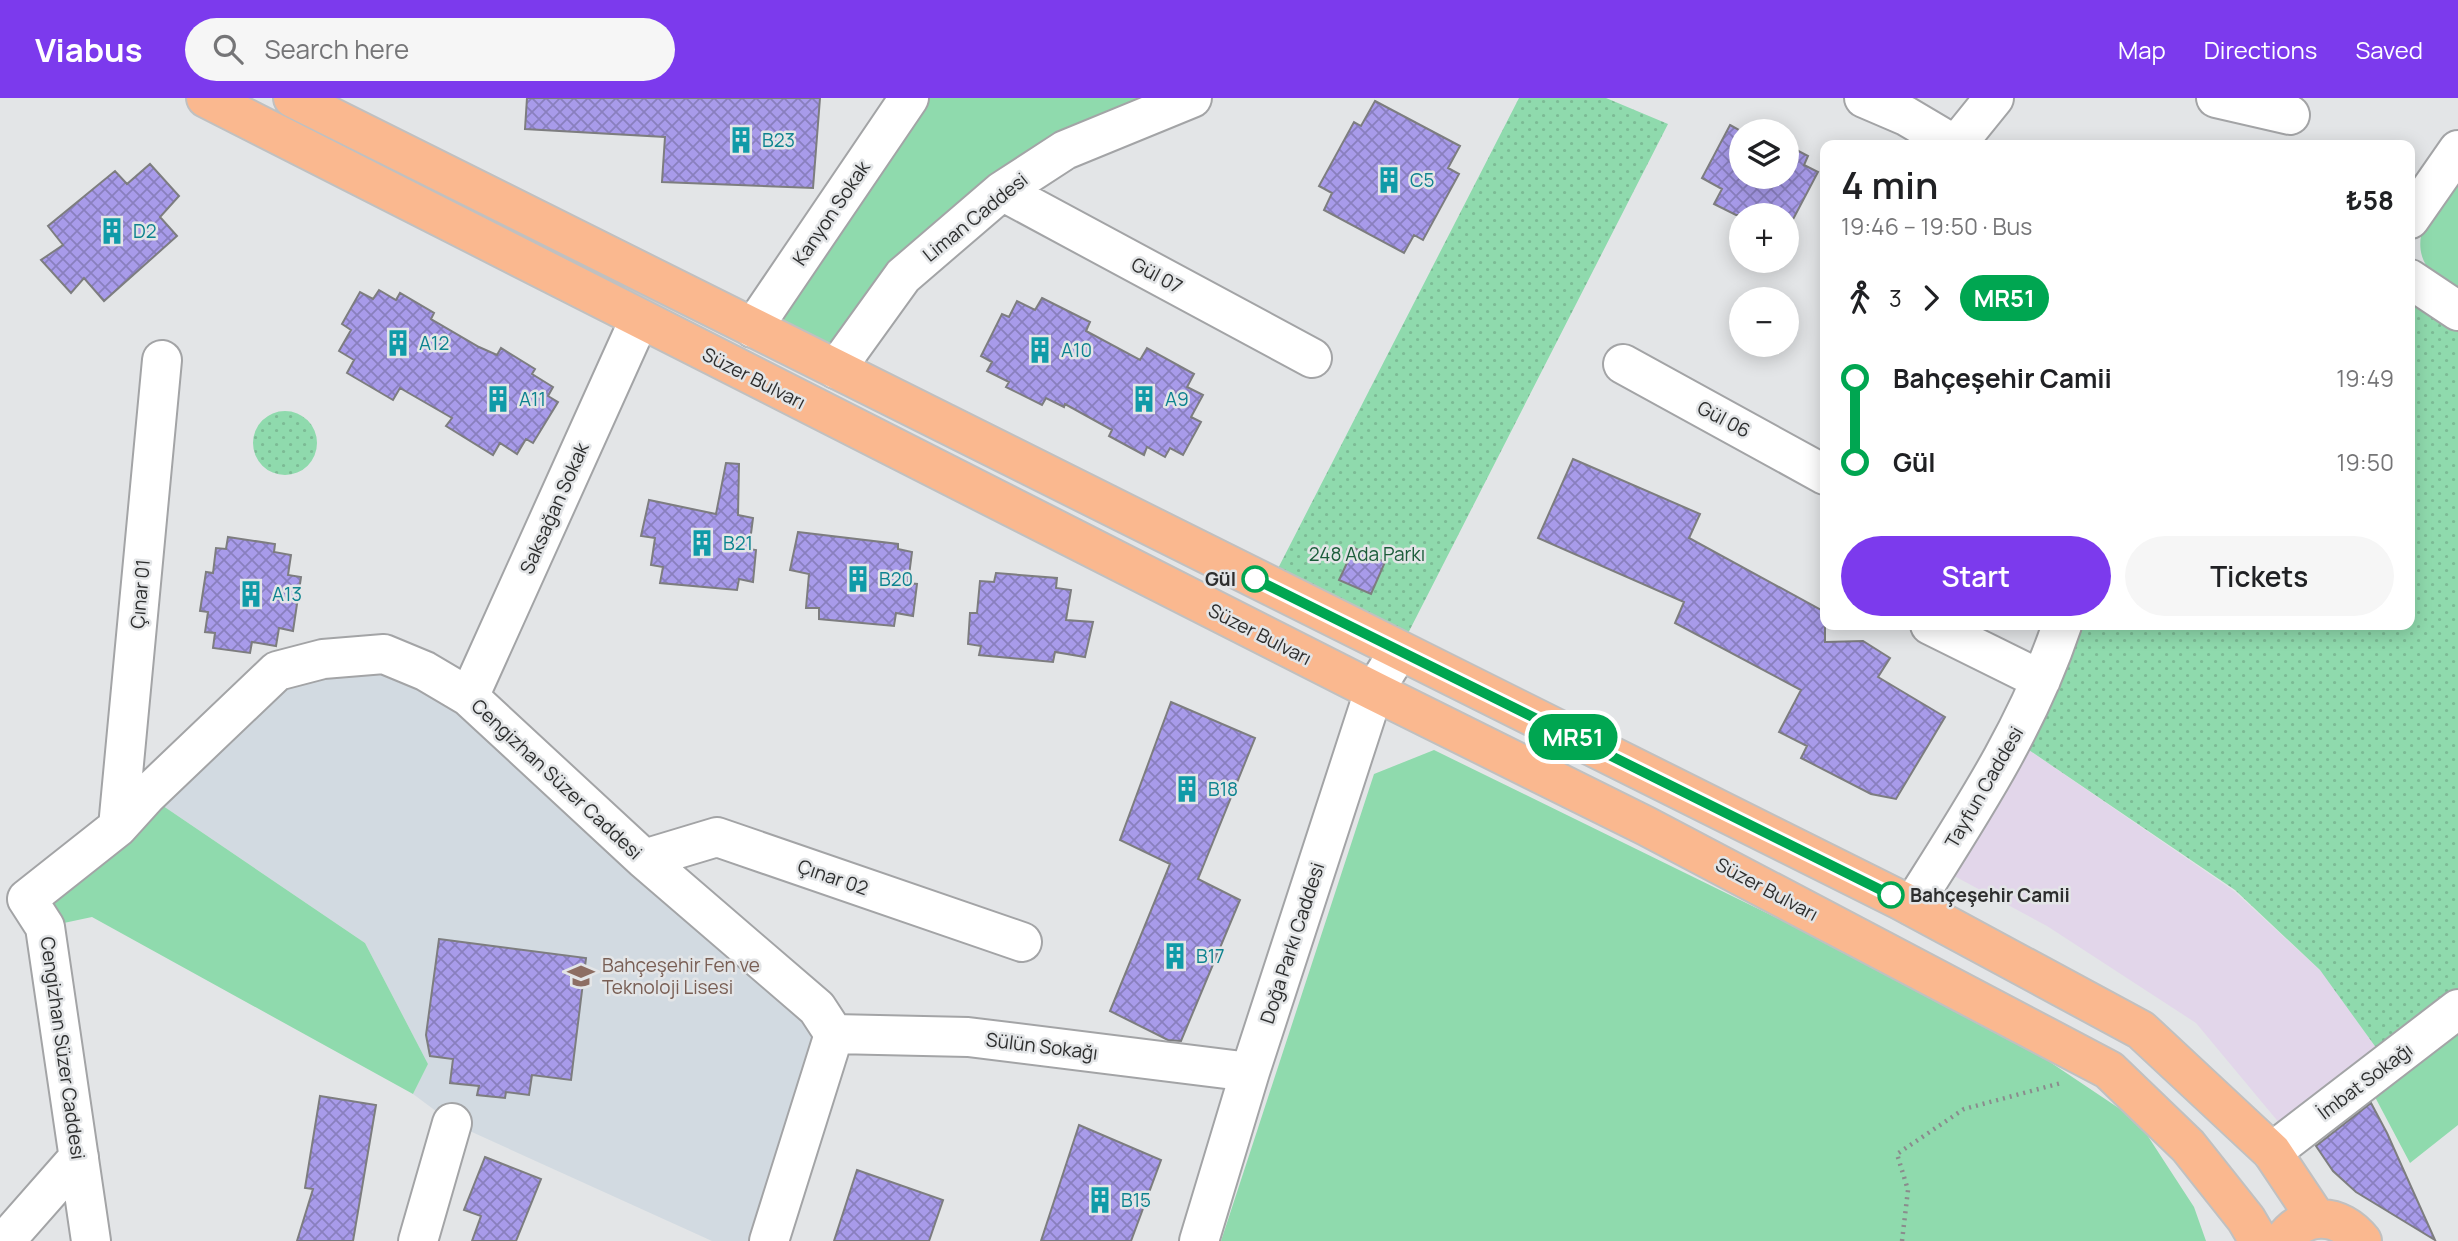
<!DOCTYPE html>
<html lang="en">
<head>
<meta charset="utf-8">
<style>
	:root { --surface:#fff; --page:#f6f6f6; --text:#202124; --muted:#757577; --accent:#7c3aed }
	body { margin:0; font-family:Manrope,sans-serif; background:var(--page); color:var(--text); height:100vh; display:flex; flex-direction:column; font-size:26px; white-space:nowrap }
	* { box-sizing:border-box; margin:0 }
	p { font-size:23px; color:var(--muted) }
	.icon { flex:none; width:38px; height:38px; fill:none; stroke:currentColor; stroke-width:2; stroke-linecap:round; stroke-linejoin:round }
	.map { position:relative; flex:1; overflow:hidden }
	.details { position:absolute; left:1820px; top:42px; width:595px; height:490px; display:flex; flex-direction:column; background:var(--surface); border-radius:14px; box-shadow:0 4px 18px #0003 }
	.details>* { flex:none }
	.badge { padding:0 14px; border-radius:23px; font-size:24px; line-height:46px }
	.controls { position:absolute; left:1729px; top:21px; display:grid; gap:14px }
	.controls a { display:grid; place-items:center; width:70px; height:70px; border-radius:50%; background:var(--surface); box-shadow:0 4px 18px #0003; font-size:35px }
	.map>.badge { position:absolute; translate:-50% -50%; box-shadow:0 0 0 4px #fff }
	.legs { display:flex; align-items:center; gap:10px; height:77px; padding:0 21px; font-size:23px }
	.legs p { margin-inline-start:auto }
	.head { display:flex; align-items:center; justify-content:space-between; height:119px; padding:0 21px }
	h1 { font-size:38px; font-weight:600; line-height:52px }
	.action { display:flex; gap:14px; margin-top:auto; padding:14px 21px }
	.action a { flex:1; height:80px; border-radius:42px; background:var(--accent); color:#fff; font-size:28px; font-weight:600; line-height:80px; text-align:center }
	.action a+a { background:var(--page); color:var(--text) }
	ul { padding:0 21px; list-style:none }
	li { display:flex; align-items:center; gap:24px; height:84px; font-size:26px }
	li i { display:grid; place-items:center; width:10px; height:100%; margin:0 9px; background:currentColor }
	li i::after { content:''; width:18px; height:18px; margin:-9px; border:5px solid; border-radius:50%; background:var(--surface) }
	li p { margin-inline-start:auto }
	li:first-child i { background:linear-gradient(#0000 50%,currentColor 0) }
	li:last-child i { background:linear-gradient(currentColor 50%,#0000 0) }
	header { display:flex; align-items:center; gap:42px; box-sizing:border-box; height:98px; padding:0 35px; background:var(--accent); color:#fff }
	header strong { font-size:33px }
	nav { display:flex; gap:38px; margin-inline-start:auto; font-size:24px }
	.search { width:490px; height:63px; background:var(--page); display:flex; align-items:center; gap:18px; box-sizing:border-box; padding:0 24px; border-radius:38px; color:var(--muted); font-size:26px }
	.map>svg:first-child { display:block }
	.commercial { fill:#e2d6ea }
	.built { fill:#d2dae1 }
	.grass { fill:#8fdaad }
	.park { fill:url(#park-dots) }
	.building { fill:url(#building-cross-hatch); stroke:#7d7d7f; stroke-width:2 }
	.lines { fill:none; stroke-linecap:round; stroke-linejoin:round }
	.minor-casing { stroke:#a3a4a6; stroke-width:42 }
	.major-casing { stroke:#c0c0c0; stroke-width:42 }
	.path { stroke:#8a8c8d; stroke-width:4.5; stroke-dasharray:2 5; stroke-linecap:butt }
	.minor { stroke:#fff; stroke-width:38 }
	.major { stroke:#fab88f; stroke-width:38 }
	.line-1-casing { stroke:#fff; stroke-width:16 }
	.line-1 { stroke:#00a651; stroke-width:10 }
	.stop-1-dot { fill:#fff; stroke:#00a651; stroke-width:3.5 }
	.labels { text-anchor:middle; stroke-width:5; stroke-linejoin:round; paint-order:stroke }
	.culture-label { font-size:19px; fill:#0d838f; stroke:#e3e5e7; text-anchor:start }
	.street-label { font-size:19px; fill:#2d2e2e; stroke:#e3e5e7 }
	.park-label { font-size:19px; fill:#1b5c3a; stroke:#e3e5e7 }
	.stop-label { font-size:19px; font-weight:bold; fill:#2d2e2e; stroke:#e3e5e7; text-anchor:end }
	.education-label { font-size:19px; fill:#785e54; stroke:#e3e5e7; text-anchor:start }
</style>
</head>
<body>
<header>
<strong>Viabus</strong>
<div class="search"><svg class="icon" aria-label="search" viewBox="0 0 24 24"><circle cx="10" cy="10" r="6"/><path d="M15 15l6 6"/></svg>Search here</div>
<nav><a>Map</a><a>Directions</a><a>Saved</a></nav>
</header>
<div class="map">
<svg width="2458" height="1143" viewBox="0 0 2458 1143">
	<defs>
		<pattern id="park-dots" width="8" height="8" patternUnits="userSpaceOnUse" patternTransform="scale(1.75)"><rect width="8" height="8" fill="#8fdaad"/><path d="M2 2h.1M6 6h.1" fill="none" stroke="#7cbb95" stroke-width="1.8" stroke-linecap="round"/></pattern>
		<pattern id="building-cross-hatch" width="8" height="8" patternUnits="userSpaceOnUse" patternTransform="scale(1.75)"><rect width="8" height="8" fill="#a89bea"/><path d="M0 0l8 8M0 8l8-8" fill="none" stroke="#897fbe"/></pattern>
	</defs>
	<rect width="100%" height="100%" fill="#e3e5e7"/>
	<path class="commercial" d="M2023 648 2234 793 2322 874 2389 968 2291 1039 2196 925 2047 828 1945 773Z"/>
	<path class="built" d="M277 573H425L834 936 769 1143H712L452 1025 413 996 428 966 365 845 147 697Z"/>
	<path class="grass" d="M909 0H1145L1002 93 836 271 753 230Z
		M2458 77V189C2449 183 2431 176 2426 167 2407 135 2440 101 2458 77Z
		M1434 652 1993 926 2138 1023 2194 1109 2206 1143H1221L1374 676Z
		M147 697 365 845 428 966 413 996 92 819 45 829 27 801Z
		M2458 911V1027L2410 1065 2366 982Z"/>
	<path class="park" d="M1519 0H1606L1668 26 1399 553 1269 488Z
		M2410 182 2458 214V919L2390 969 2320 872 2235 792 2023 648 2074 527H2410Z
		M253 345a32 32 0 1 1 64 0a32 32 0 1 1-64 0Z"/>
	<path class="building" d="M527 0H820L813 90 662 84 665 39 525 31Z
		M1375 3 1460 48 1448 70 1459 76 1423 142 1414 137 1404 155 1324 112 1332 95 1319 88 1354 24 1361 28Z
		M1730 27 1741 33V79H1787V47L1808 58 1804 67 1818 74 1790 127 1787 126V117H1736L1714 106 1722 91 1702 80Z
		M150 66 179 98 160 119 177 138 104 203 84 180 71 195 41 162 63 147 48 128 115 73 127 86Z
		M379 192 396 202 400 195 434 215 431 221 479 249 497 257 501 250 535 271 532 276 553 289 548 298 558 304 533 345 526 341 517 356 500 345 493 357 446 328 452 320 400 290 393 302 347 275 354 262 339 253 351 232 342 226 360 194 373 201Z
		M1042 200 1090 224 1086 233 1140 262 1147 250 1194 276 1187 289 1203 297 1191 319 1201 324 1183 357 1170 350 1165 359 1147 349 1144 357 1109 338 1112 332 1065 306 1064 309 1046 300 1042 307 1006 289 1009 284 987 273 992 264 981 258 1002 216 1009 219 1017 203 1035 212Z
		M1573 361 1700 416 1689 440 1825 514V544L1863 543 1890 560 1878 579 1945 619 1896 701 1871 696 1801 660 1807 648 1779 634 1801 592 1675 525 1684 504 1538 440Z
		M726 365 739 366 738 417 753 420 749 451 756 452 753 484 739 481 737 492 660 485 663 469 651 467 655 440 641 438 649 402 716 416Z
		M798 434 898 446V451L912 454 908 485 917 486 913 518 896 515 894 528 819 521V510H806L809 476 790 472Z
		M228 439 275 446 274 454 291 457 288 477 301 479 293 533 279 530 276 548 252 544 250 555 213 550 215 535 205 534 208 514 200 513 206 474 213 475 216 450 226 451Z
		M1354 450 1385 464 1371 496 1339 482Z
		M996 475 1057 480 1056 490 1071 492 1066 522 1093 524 1085 559 1055 554 1053 564 979 557 981 548 968 546 970 515H977L980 483 994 484Z
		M1171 604 1255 640 1198 781 1240 802 1181 943 1168 942 1110 913 1170 766 1120 742Z
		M439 841 586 860 571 982 532 977 529 997 506 994 505 1000 477 997 479 988 450 985 453 961 430 958 426 937Z
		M320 998 376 1007 353 1143H297L313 1091 305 1090Z
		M2371 1005 2387 1035 2435 1142 2356 1094 2333 1073 2316 1048Z
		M1079 1027 1161 1062 1131 1143H1041Z
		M485 1059 541 1081 516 1143H472L481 1118 464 1112Z
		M857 1072 943 1102 929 1143H834Z"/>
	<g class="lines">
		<defs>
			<path id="minor" d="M1864 0 1906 18 1955 47
				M2216 0 2290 17
				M1956 47 1994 0
				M1002 93 1312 260
				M2410 121 2458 52
				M2410 181 2458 213
				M753 230 909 0
				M1623 266 1825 377
				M836 271 903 178 1002 93 1065 52 1192 0
				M1930 527 2041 582
				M469 599 639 222
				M118 729 162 262
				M644 761 717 739 1022 844
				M27 801 118 729 147 697 277 573 323 561 384 556 425 573 469 599 644 761 817 910 834 936 769 1143
				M27 801 45 829 91 1143
				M1912 808C1970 716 2027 631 2062 527
				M834 936 968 939 1250 974
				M2272 1054 2458 911
				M5 1143 79 1059
				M418 1143 452 1025
				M1199 1143 1250 974 1374 593 1399 553"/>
			<path id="major" d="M206 0 1374 593 1646 728 2109 972 2188 1048 2246 1121 2259 1143
				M293 0 1902 803 2141 932 2272 1054 2316 1120
				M2283 1143C2304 1112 2340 1115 2362 1143"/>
		</defs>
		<use href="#minor" class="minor-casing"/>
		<use href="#major" class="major-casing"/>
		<path class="path" d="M1902 1143 1908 1092 1897 1056 1964 1011 2061 985"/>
		<use href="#minor" class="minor"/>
		<use href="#major" class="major"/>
	</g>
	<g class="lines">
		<defs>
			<path id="line-1" d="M1255 481 1891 797"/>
		</defs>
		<use href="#line-1" class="line-1-casing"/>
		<use href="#line-1" class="line-1"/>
	</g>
	<defs>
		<symbol id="building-bare" viewBox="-9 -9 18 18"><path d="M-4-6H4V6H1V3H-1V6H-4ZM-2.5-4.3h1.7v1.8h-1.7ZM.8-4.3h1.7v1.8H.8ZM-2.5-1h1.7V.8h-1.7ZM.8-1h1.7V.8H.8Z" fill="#0f9aa8" stroke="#e3e5e7" stroke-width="2.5" paint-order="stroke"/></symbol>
		<symbol id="school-bare" viewBox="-9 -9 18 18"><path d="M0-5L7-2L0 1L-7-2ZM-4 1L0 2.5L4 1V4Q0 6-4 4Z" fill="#8d6e63" stroke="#e3e5e7" stroke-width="2.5" paint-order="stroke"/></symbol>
	</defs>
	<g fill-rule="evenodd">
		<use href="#building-bare" x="722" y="23" width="38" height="38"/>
		<use href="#building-bare" x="1370" y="63" width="38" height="38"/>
		<use href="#building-bare" x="93" y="114" width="38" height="38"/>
		<use href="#building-bare" x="379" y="226" width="38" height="38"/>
		<use href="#building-bare" x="1021" y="233" width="38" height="38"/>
		<use href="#building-bare" x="479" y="282" width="38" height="38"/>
		<use href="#building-bare" x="1125" y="282" width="38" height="38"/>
		<use href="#building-bare" x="683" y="426" width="38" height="38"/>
		<use href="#building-bare" x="839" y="462" width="38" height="38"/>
		<use href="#building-bare" x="232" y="477" width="38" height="38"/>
		<use href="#building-bare" x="1168" y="672" width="38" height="38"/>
		<use href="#building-bare" x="1156" y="839" width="38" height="38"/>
		<use href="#school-bare" x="562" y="859" width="38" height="38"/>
		<use href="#building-bare" x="1081" y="1083" width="38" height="38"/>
	</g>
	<g class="stop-1-dot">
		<circle cx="1255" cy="481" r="12"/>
		<circle cx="1891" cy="797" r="12"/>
	</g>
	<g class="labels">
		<g class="culture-label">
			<text x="762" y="49">B23</text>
			<text x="1410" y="89">C5</text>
			<text x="133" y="140">D2</text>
			<text x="419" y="252">A12</text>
			<text x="1061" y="259">A10</text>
			<text x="519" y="308">A11</text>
			<text x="1165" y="308">A9</text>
			<text x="723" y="452">B21</text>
			<text x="879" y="488">B20</text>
			<text x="272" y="503">A13</text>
			<text x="1208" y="698">B18</text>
			<text x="1196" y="865">B17</text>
			<text x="1121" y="1109">B15</text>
		</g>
		<g class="street-label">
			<text transform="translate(831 115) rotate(-56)" y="7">Kanyon Sokak</text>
			<text transform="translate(975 119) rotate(-39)" y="7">Liman Caddesi</text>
			<text transform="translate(1157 177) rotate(28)" y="7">Gül 07</text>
			<text transform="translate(754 280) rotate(27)" y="7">Süzer Bulvarı</text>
			<text transform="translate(1724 321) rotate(28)" y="7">Gül 06</text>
			<text transform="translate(554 410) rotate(-66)" y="7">Saksağan Sokak</text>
			<text transform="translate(140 496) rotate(-85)" y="7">Çınar 01</text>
			<text transform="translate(1260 536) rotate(27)" y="7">Süzer Bulvarı</text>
			<text transform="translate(557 681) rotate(43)" y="7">Cengizhan Süzer Caddesi</text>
			<text transform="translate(1984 689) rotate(-60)" y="7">Tayfun Caddesi</text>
			<text transform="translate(833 779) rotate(19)" y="7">Çınar 02</text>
			<text transform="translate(1767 791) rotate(28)" y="7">Süzer Bulvarı</text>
			<text transform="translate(1292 845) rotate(-72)" y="7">Doğa Parkı Caddesi</text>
			<text transform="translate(1042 948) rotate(7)" y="7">Sülün Sokağı</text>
			<text transform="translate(63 950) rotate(82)" y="7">Cengizhan Süzer Caddesi</text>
			<text transform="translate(2365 983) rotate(-37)" y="7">İmbat Sokağı</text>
		</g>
		<g class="park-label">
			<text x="1367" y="463">248 Ada Parkı</text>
		</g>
		<g class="stop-label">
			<text x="1236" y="488">Gül</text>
			<text x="1910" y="804" text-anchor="start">Bahçeşehir Camii</text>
		</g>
		<g class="education-label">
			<text x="602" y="874">Bahçeşehir Fen ve<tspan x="602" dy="22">Teknoloji Lisesi</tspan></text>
		</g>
	</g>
</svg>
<div class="controls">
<a><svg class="icon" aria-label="layers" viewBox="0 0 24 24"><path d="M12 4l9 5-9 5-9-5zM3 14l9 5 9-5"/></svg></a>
<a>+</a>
<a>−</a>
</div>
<b class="badge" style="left:1573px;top:639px;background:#00a651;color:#fff">MR51</b>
<section class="details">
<div class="head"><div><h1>4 min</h1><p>19:46 – 19:50 · Bus</p></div><b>₺58</b></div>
<div class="legs"><svg class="icon" aria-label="walk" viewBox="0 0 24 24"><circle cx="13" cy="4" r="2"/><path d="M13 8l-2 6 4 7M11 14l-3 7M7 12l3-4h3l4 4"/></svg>3<svg class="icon" aria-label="forward" viewBox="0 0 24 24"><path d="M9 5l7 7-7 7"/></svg><b class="badge" style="background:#00a651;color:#fff">MR51</b></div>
<ul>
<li><i style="color:#00a651"></i><b>Bahçeşehir Camii</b><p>19:49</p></li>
<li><i style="color:#00a651"></i><b>Gül</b><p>19:50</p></li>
</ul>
<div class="action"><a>Start</a><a>Tickets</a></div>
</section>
</div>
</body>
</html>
